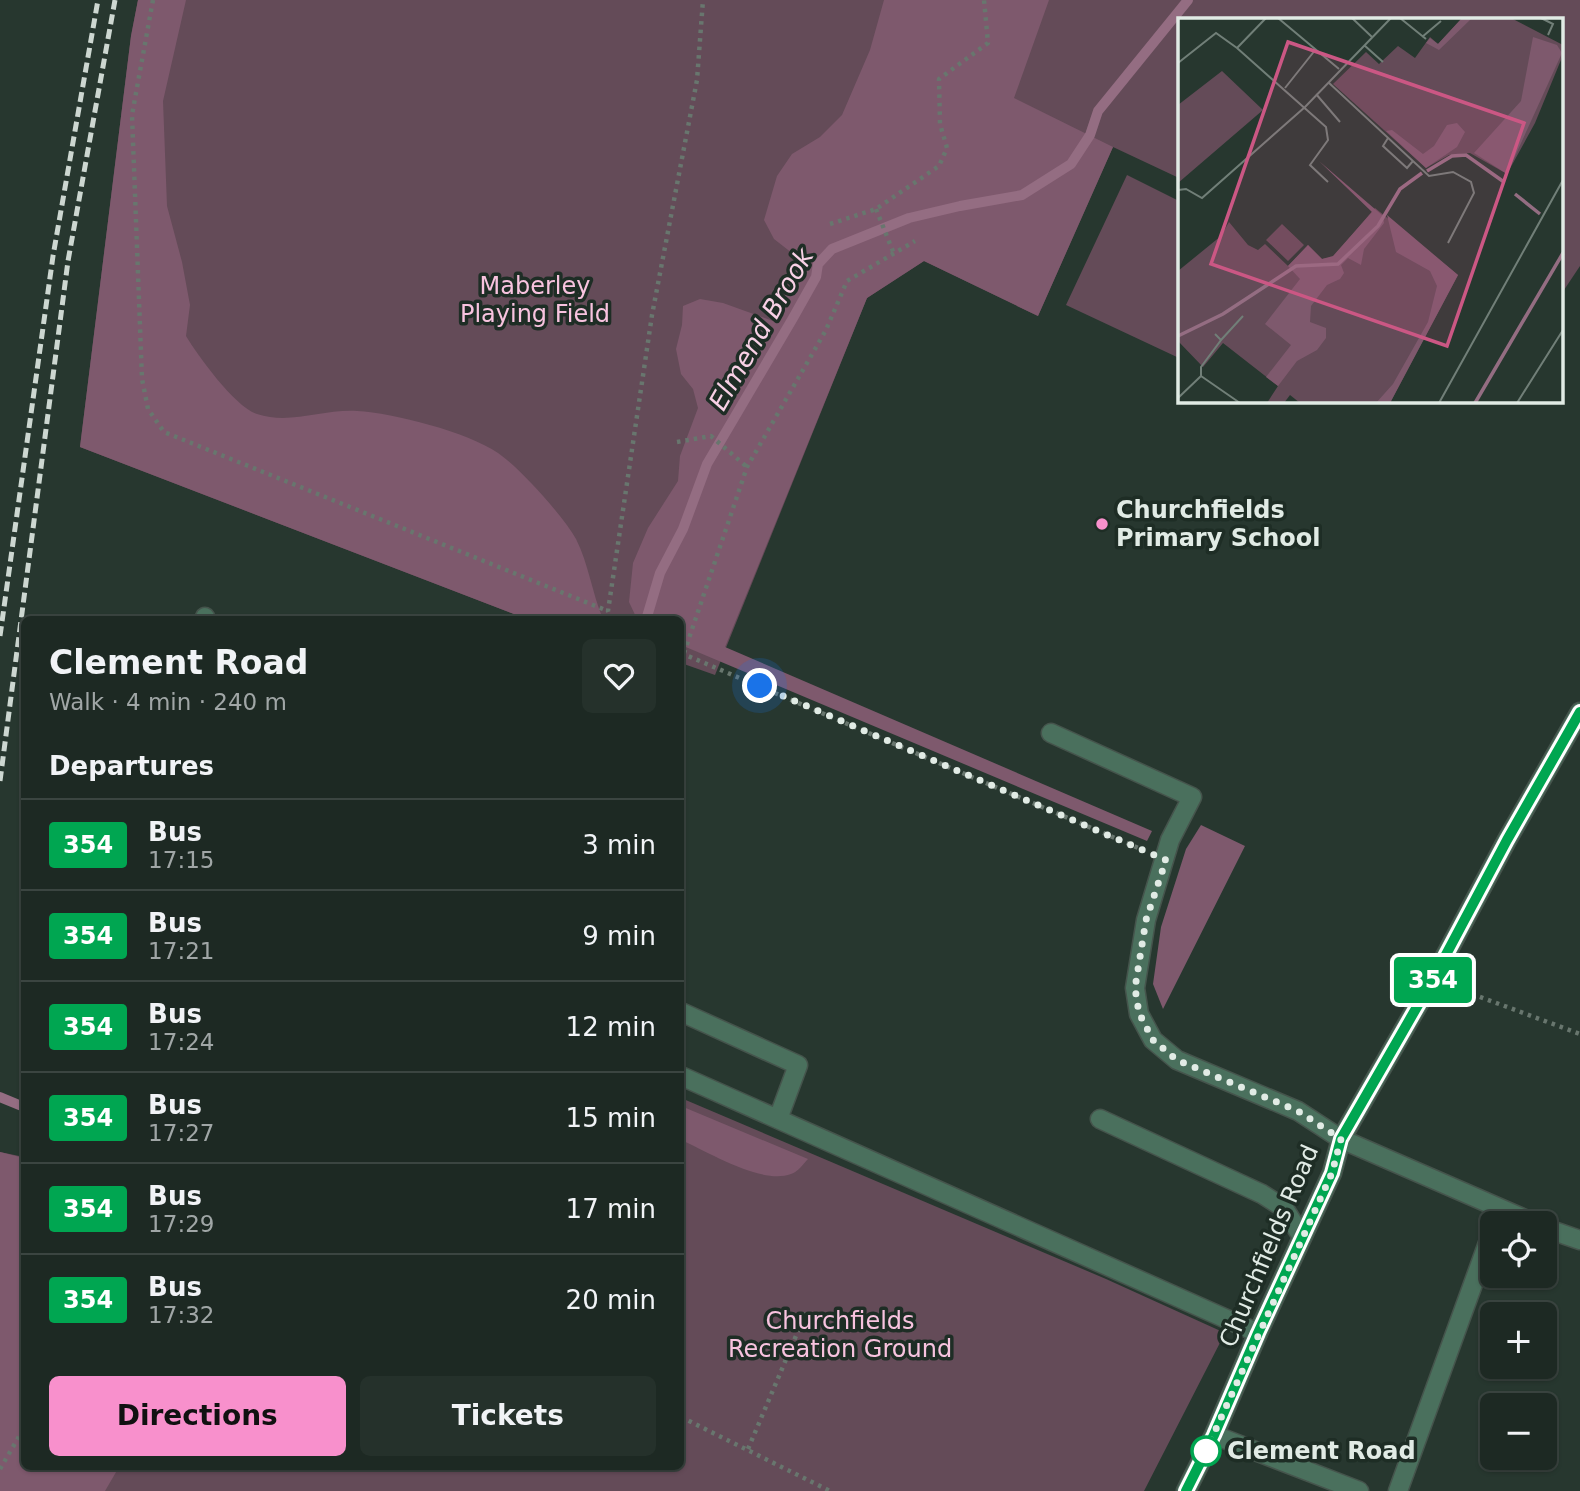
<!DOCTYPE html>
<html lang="en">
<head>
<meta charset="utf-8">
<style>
	:root { --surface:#1d2923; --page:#25312b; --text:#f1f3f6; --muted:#a0a6a6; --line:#3b4541; --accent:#f890cc }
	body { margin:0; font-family:"DejaVu Sans",sans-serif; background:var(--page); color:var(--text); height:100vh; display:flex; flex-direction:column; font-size:26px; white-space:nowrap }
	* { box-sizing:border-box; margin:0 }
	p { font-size:23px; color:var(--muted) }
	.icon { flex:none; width:38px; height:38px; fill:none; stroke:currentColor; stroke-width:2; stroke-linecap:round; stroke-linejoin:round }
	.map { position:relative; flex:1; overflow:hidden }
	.panel { position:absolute; left:21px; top:616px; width:663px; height:854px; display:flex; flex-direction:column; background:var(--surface); border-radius:10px; box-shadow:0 2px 5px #0004,0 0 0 2px var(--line) }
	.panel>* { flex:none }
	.badge { padding:0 14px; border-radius:5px; font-size:24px; line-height:46px }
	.fabs { position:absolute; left:1480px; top:1211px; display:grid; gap:14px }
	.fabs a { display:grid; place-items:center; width:77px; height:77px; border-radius:10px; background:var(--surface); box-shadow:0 2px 5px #0004,0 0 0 2px var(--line); font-size:35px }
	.you { position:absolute; width:35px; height:35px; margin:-18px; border:5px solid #fff; border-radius:50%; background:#1a73e8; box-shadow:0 0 0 10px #1a73e833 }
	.map>.badge { position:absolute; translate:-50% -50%; box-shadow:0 0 0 4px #fff }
	h2 { padding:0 28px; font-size:26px; line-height:63px }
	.round { display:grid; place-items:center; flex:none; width:74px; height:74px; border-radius:10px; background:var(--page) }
	.overview { display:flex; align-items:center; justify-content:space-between; height:119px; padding:0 28px }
	h1 { font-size:33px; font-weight:600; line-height:52px }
	.cta { display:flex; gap:14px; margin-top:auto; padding:14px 28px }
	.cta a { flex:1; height:80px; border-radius:10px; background:var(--accent); color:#111; font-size:28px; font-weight:600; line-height:80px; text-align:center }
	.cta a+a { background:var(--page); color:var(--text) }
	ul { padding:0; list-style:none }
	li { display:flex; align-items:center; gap:21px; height:91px; padding:0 28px; border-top:2px solid var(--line) }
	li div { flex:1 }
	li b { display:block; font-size:26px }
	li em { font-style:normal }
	li .badge { min-width:77px; font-weight:700; text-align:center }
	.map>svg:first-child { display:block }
	.green { fill:#644b58 }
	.forest { fill:#7e596d }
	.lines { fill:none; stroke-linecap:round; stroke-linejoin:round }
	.stream { stroke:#946d82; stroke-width:10 }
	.service-casing { stroke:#45544c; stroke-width:21 }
	.minor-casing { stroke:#45544c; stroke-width:21 }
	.path { stroke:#68766e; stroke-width:4.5; stroke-dasharray:3.5 5; stroke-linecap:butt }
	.service { stroke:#4a705d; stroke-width:18 }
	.minor { stroke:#4a705d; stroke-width:18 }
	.rail { stroke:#cdd7d1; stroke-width:5; stroke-dasharray:10 5; stroke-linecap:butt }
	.line-casing { stroke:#fff; stroke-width:16 }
	.line { stroke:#00a651; stroke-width:10 }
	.walk { stroke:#e1ebe5; stroke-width:7; stroke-dasharray:0 12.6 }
	.poi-dot { fill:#f890cc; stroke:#1e2d25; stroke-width:2.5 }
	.stop-dot { fill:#fff; stroke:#00a651; stroke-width:3.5 }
	.labels { text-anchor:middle; stroke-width:7; stroke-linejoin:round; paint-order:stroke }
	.park-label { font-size:24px; fill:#f8c3df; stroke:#1e2d25 }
	.poi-label { font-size:24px; font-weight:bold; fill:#e1ebe5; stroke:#1e2d25; text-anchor:start }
	.street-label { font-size:24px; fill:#e1ebe5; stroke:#1e2d25 }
	.stop-label { font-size:24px; font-weight:bold; fill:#e1ebe5; stroke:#1e2d25; text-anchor:start }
	.water-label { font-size:26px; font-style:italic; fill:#f9d1e6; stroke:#1e2d25 }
	.inset-river { fill:none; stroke:#946d82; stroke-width:3.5 }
	.inset-road { fill:none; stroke:#717f78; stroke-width:2 }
	.view { fill:#cb5784; fill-opacity:0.15; stroke:#cb5784; stroke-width:3.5 }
	.inset-edge { fill:none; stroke:#e1ebe5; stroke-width:3.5 }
</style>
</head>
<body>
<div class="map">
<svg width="1580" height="1491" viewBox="0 0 1580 1491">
	<rect width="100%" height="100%" fill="#27372f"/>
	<path class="green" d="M138 0H1580V266L1562 293 1561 292V19H1179V178L1113 147 1038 316 924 261 867 298 715 675 681 663V620L527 619 80 447 131 36Z
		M1127 175 1179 201V358L1066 305Z
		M681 1098 1106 1279 1225 1333 1144 1491H0V1152L24 1157V1466H681Z"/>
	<path class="forest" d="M138 0H186L163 101 167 206 182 262 190 305 186 336C198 356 235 407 257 414 290 425 323 409 357 411 394 413 467 432 498 453 519 467 564 517 576 539 589 565 592 593 603 619H527L80 447 131 36Z
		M884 0H1049L1014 98 1113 147 1038 316 924 261 867 298 725 647 1152 831 1147 841 681 645V620L637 619 629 602 633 563 648 528 678 481 680 456 698 408 693 389 681 374 676 349 682 325 683 306 700 299 723 303 773 321 801 260 774 239 764 220 777 176 792 154 820 137 842 115 870 50Z
		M1201 825 1245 846 1163 1009 1153 984 1161 927 1186 849Z
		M681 1106 808 1159C803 1164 798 1172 791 1174 761 1185 709 1152 681 1140Z
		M0 1152 24 1158V1466L119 1467 105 1491H0Z"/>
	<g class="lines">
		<path class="stream" d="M646 620 660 573 683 529 707 464 793 318 816 277 818 264 832 249 909 218 960 206 1022 195 1071 164 1090 135 1098 111 1188 0
			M0 1097 24 1107"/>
		<defs>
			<path id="service" d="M204 620 205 617
				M1051 733 1192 797 1170 840 1146 920 1135 988 1139 1014 1153 1040 1177 1060 1298 1111 1341 1139
				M681 1012 798 1065 778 1119
				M681 1076 1258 1333
				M1100 1119 1262 1194 1284 1208 1302 1237
				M1398 1491 1493 1229"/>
			<path id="minor" d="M1341 1139 1534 1223
				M1545 1228 1580 1240
				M1214 1435 1359 1491
				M1186 1491 1214 1435 1258 1333 1332 1173 1341 1139 1433 979 1507 840 1580 712"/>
		</defs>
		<use href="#service" class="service-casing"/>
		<use href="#minor" class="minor-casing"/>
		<path class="path" d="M153 0 132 115 142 379 148 409 164 432 608 611
			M876 209 894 254
			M830 224 876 209 939 166 947 148 940 124 939 79 988 43 984 0
			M677 442 711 436 747 467
			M611 620 608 611 652 315 697 80 703 0
			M681 653 1143 850
			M684 653 747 467 826 330 847 281 915 241
			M1456 988 1580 1034
			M681 1417 830 1491
			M748 1449 807 1310
			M0 1469 24 1428"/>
		<use href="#service" class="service"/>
		<use href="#minor" class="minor"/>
		<path class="rail" d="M0 636 53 256 98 0
			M0 781 68 261 115 0"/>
	</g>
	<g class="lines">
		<defs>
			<path id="line" d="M1186 1491 1214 1435 1258 1333 1332 1173 1341 1139 1433 979 1507 840 1580 712"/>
		</defs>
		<use href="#line" class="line-casing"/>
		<use href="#line" class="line"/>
		<path class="walk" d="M760 686 1166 860 1146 920 1135 988 1139 1013 1153 1040 1177 1060 1298 1111 1341 1139 1332 1173 1206 1451"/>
	</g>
	<circle class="poi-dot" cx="1102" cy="524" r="7"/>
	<circle class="stop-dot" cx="1206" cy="1451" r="14"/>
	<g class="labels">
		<g class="park-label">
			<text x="535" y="294">Maberley<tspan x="535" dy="28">Playing Field</tspan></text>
			<text x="840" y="1329">Churchfields<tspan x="840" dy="28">Recreation Ground</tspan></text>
		</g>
		<g class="poi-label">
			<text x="1116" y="518">Churchfields<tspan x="1116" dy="28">Primary School</tspan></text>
		</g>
		<g class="street-label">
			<text transform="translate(1269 1246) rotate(-67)" y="8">Churchfields Road</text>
		</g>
		<g class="stop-label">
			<text x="1227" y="1459">Clement Road</text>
		</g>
		<g class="water-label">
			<text transform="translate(761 329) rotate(-60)" y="9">Elmend Brook</text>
		</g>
	</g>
	<g transform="translate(1178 18)">
		<rect width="385" height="385" fill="#27372f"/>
		<path d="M284 0H333L385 27V37L357 105 329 156 292 135 271 137 248 150 155 66 188 34 201 46 220 28 237 40 252 19 260 26ZM44 53 85 92 0 165V87ZM197 190 280 257 212 385H122L112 377 106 385H89L100 368 45 325 25 349 0 323V253L43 218 51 204 70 227 80 232 87 226 110 248 130 227 144 241 155 239ZM104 206 126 227 110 243 88 222Z" fill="#644b58"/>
		<path d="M284 0H294L261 32 248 25 252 20 260 26ZM355 19 379 27 384 35 329 156 296 135 343 83ZM279 105 287 114 279 129 248 150 208 113 214 112 245 136 256 128 269 107ZM141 143 205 198 206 205 186 231 183 247 170 240 163 247 166 255 162 261 149 267 133 288 132 304 148 310V320L139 332 119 343 100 368 88 359 113 327 87 306 122 261 110 248 130 227 144 241 155 238 194 194ZM209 197 280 257 212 385H198L215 366 250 304 259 268 252 253 218 234Z" fill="#7e596d"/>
		<path class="inset-river" d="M249 153 274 138 288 137 326 164M337 176 362 196M0 318 45 296 118 248 160 246 200 208 222 171 244 155M297 385 385 235"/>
		<path class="inset-road" d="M100 0 161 51M174 0 194 19M222 0 248 21M363 0 375 6 370 17M244 19 263 3M186 27 205 44M59 30 88 0M0 45 38 15 59 30 148 109 150 122 132 147 150 164M150 64 251 158 275 154 293 164 296 175 270 225M107 70 138 31M138 76 162 104M210 120 205 128 229 150 235 143M0 172 8 171 24 180 127 89 213 0M43 322 65 298M23 358V349L43 322 37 316M23 358 62 385M0 380 23 358M261 385 385 162M339 385 385 312"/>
		<path class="view" d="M110 24 346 105 269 328 33 246Z"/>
		<rect width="385" height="385" class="inset-edge"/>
	</g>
</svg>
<div class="fabs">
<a><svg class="icon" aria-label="locate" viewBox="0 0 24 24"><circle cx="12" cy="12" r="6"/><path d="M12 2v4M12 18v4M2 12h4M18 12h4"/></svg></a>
<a>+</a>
<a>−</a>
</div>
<div class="you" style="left:760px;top:686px"></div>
<b class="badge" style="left:1433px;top:980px;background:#00a651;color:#fff">354</b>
<section class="panel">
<div class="overview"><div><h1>Clement Road</h1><p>Walk · 4 min · 240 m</p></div><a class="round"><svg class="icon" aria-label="heart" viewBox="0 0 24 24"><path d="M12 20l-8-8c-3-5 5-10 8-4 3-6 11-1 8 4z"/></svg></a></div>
<h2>Departures</h2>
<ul>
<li><span class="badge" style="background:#00a651;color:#fff">354</span><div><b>Bus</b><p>17:15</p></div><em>3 min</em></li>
<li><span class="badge" style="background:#00a651;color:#fff">354</span><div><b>Bus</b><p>17:21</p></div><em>9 min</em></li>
<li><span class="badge" style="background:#00a651;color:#fff">354</span><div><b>Bus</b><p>17:24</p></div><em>12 min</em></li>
<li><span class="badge" style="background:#00a651;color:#fff">354</span><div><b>Bus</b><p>17:27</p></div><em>15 min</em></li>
<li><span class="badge" style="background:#00a651;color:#fff">354</span><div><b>Bus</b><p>17:29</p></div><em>17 min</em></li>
<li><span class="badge" style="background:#00a651;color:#fff">354</span><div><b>Bus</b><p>17:32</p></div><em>20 min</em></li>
</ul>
<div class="cta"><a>Directions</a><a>Tickets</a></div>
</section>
</div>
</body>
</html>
